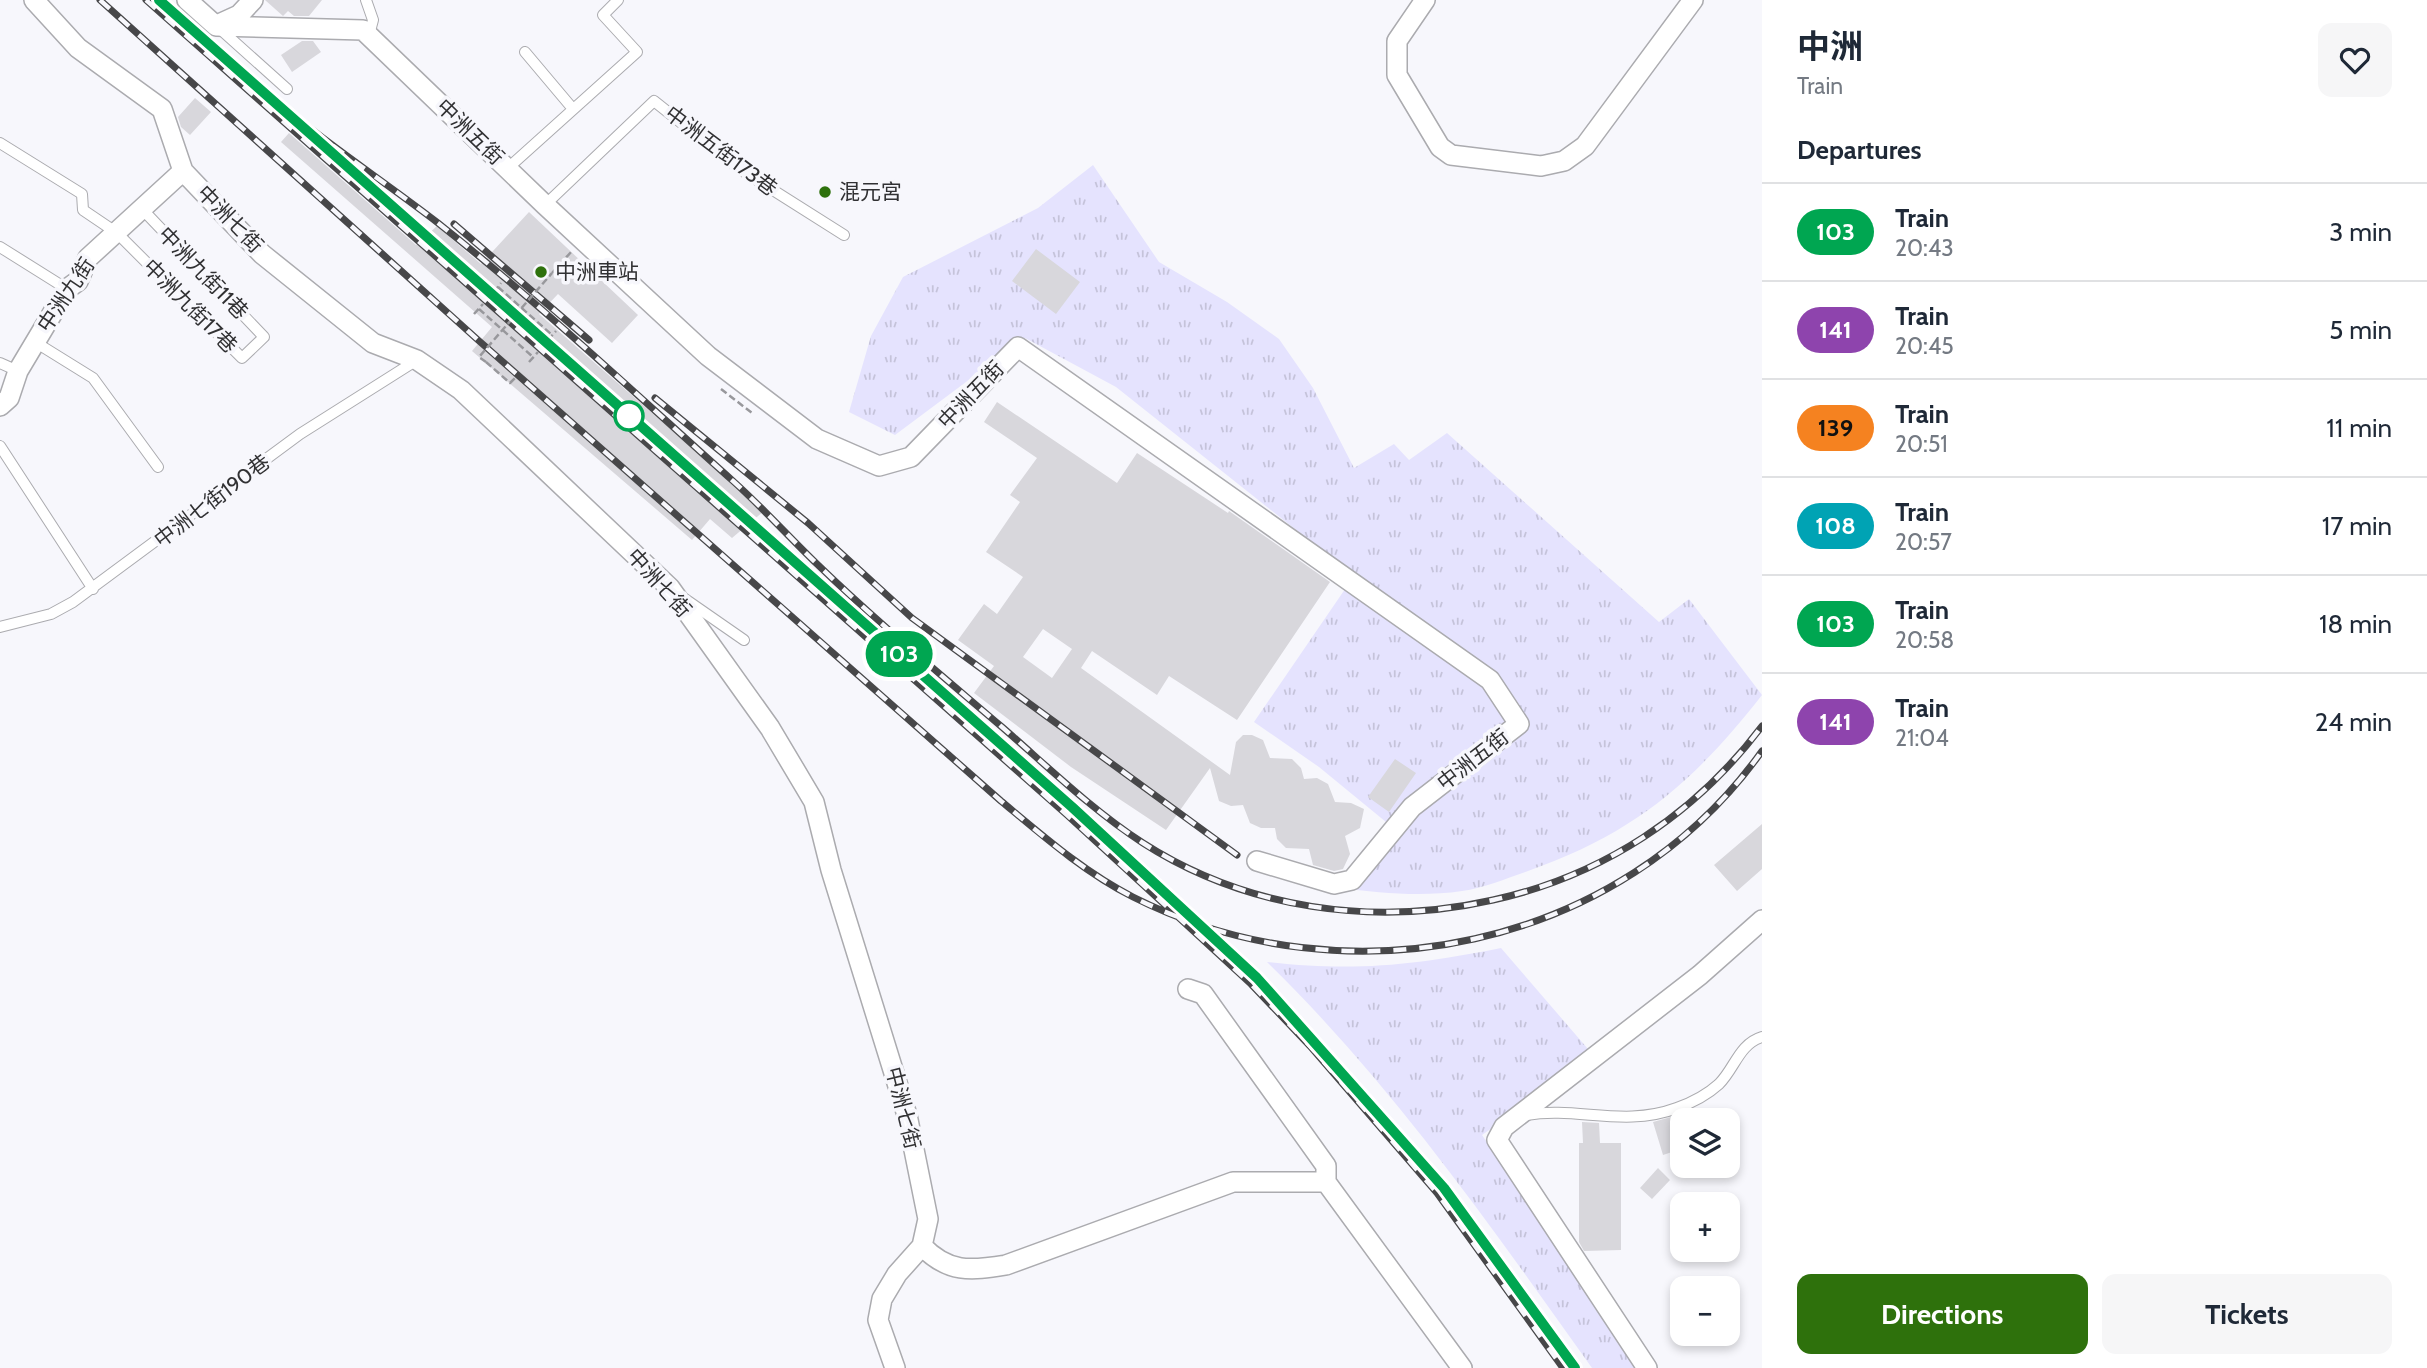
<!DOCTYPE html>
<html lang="en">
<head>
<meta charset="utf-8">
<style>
	:root { --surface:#fff; --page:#f6f6f7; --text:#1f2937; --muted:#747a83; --line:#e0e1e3; --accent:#2e710c }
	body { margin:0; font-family:Cabin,"Noto Sans TC",sans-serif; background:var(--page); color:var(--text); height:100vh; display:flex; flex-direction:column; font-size:26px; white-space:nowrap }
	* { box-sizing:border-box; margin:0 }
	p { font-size:23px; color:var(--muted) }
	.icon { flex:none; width:38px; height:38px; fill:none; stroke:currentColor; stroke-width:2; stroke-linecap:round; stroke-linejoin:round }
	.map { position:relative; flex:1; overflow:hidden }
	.drawer { display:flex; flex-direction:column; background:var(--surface); width:665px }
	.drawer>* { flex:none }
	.badge { padding:0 14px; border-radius:23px; font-size:24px; line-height:46px }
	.tools { position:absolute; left:1670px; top:1108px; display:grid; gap:14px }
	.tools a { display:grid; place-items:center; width:70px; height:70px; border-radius:14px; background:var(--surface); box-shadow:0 4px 10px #0003; font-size:35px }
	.map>.badge { position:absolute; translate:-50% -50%; box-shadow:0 0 0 4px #fff }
	h2 { padding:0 35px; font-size:26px; line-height:63px }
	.round { display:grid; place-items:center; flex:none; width:74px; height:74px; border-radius:14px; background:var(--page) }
	.head { display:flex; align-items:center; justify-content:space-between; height:119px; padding:0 35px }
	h1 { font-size:33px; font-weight:700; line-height:52px }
	.action { display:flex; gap:14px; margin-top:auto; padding:14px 35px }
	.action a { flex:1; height:80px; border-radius:14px; background:var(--accent); color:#fff; font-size:28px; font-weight:700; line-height:80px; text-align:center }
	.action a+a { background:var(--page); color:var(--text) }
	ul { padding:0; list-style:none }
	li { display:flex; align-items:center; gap:21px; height:98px; padding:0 35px; border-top:2px solid var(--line) }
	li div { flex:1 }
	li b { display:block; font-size:26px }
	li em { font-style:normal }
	li .badge { min-width:77px; font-weight:700; text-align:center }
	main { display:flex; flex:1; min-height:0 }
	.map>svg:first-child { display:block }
	.grass { fill:url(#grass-tufts) }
	.building { fill:#d8d7dc; fill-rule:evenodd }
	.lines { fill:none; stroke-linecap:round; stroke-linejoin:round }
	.lane-casing { stroke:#ababaf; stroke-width:12 }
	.street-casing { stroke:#ababaf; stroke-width:22 }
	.path { stroke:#98989c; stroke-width:2.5; stroke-dasharray:7 3.5; stroke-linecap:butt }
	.lane { stroke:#fff; stroke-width:10 }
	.street { stroke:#fff; stroke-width:19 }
	.rail-casing { stroke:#474749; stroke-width:7 }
	.rail { stroke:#f7f7fc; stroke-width:4.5; stroke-dasharray:13; stroke-linecap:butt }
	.path-bridge { stroke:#98989c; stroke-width:2.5; stroke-dasharray:7 3.5; stroke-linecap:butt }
	.line-casing { stroke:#fff; stroke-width:16 }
	.line { stroke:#00a651; stroke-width:10 }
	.poi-dot { fill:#2e710c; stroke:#f7f7fc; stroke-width:2.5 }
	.stop-dot { fill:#fff; stroke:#00a651; stroke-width:3.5 }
	.labels { text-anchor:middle; stroke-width:7; stroke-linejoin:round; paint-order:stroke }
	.street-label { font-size:21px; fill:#313133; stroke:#f7f7fc }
	.poi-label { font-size:21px; fill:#313133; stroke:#f7f7fc; text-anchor:start }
</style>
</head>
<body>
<main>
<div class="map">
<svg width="1762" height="1368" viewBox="0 0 1762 1368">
	<defs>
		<pattern id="grass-tufts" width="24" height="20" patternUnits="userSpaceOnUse" patternTransform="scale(1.75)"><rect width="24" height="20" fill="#e5e3fe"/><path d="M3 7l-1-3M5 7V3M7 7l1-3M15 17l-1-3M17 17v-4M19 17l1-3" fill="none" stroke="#c5c3da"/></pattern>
	</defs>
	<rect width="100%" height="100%" fill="#f7f7fc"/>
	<path class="grass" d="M1093 165 1159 262 1227 302 1279 339 1313 388 1354 468 1394 444 1409 460 1447 433 1659 622 1689 599 1762 695C1693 783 1635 833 1528 871 1507 878 1484 888 1462 891 1422 897 1380 893 1340 888L1386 822 1319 767 1254 722 1354 576 1116 387 1025 338 895 435 849 412 871 336 903 277 1038 208Z
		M1501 948 1594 1056 1482 1135 1638 1368H1592C1490 1225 1393 1085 1267 962 1355 972 1415 965 1501 948Z"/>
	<path class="building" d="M265 0H322L309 16H294L288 11 283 16Z
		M302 41H313L321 52 292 72 281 55Z
		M195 98 211 112 190 135 181 127 178 117Z
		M289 133 416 245 437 226 481 264 529 212 638 315 612 343 558 294 539 314 764 511 732 538 710 519 692 540 472 351 492 327 281 142Z
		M1036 249 1080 282 1056 314 1012 281Z
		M997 402 1117 483 1137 453 1228 513 1229 511 1330 582 1237 720 1169 676 1157 695 1092 651 1081 668 1230 775 1236 742 1243 735H1252L1263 740 1270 758 1292 759 1301 768 1304 779 1317 778 1328 784 1335 802 1351 803 1364 809 1360 828 1345 836 1350 854 1343 869 1334 871 1313 865 1309 849 1286 848 1277 839 1275 828H1261L1250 823 1243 805 1231 806 1219 801 1210 768 1166 830 1071 767 974 693 994 666 958 640 984 604 997 614 1023 577 986 552 1020 502 1010 495 1037 458 984 422ZM1043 629 1072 649 1052 678 1023 657Z
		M1395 759 1416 773 1389 812 1368 797Z
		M1762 824V869L1737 891 1714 865Z
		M1671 1117 1681 1149 1663 1155 1653 1122Z
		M1582 1122 1599 1123 1600 1143H1621V1250L1584 1251 1579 1242V1143H1583Z
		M1658 1168 1670 1180 1652 1199 1640 1188Z"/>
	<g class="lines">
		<defs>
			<path id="lane" d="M366 0 373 20 369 35
				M219 28 287 89
				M525 52 573 109
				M0 143 82 194 83 210 117 233 242 358 264 337 143 210
				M508 168 637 52 603 15 618 0
				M545 205 654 101 738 168 844 235
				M0 247 67 289
				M35 342 93 378 158 467
				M0 363 18 371
				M0 446 93 589
				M685 599 744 640
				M0 627 51 614 73 602 300 434 417 360
				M1526 1115C1578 1106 1623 1128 1677 1108 1691 1103 1708 1094 1719 1084 1735 1068 1739 1044 1762 1037"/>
			<path id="street" d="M34 0 78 48 162 109 183 171 262 254 373 343 417 360 461 390 670 588 770 728 814 802 831 870 907 1115 928 1219 922 1246 897 1274 882 1299 878 1320 895 1368
				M187 0 216 26 363 30 545 205 708 356 817 439 879 466 911 457 1018 347 1490 680 1519 724 1412 807 1352 880 1334 884 1257 861
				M1425 0 1397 41V75L1440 147 1451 155 1541 166 1564 161 1585 146 1693 0
				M217 25 239 15 253 0
				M0 406 9 398 18 371 67 289 78 281 88 258 183 171
				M1188 989 1203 994 1326 1166V1182
				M922 1246C948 1273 970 1271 1006 1265L1233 1182H1326L1462 1368
				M1647 1368 1497 1140 1504 1127 1700 975 1762 920"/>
		</defs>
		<use href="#lane" class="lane-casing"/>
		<use href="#street" class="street-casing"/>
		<path class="path" d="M552 273 572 251
			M498 287 552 335
			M494 292 501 283
			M479 309 533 357
			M474 314 483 304
			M548 340 556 331
			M486 362 510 383 515 378
			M529 362 538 352
			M721 389 752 413"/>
		<use href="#lane" class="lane"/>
		<use href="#street" class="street"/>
		<defs>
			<path id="rail" d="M100 0 478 340 1001 801C1043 836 1084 872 1133 897 1347 1005 1621 949 1762 751
				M146 0 1067 815 1251 984 1310 1046 1437 1193 1563 1368
				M292 114C339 152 390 186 438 223 539 303 637 395 733 481 763 508 789 537 817 564 876 621 940 674 1002 727 1047 766 1092 810 1143 843 1246 909 1373 927 1493 900 1602 876 1695 815 1762 726
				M454 224 589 340
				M655 398 808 523 912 618 1237 855
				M1561 1347 1575 1368"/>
		</defs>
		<use href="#rail" class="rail-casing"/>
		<use href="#rail" class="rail"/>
		<path class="path-bridge" d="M486 362 479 357 552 273"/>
	</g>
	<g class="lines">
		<defs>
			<path id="line" d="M159 0 1072 807 1257 978 1444 1188 1575 1368"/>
		</defs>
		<use href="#line" class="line-casing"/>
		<use href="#line" class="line"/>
	</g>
	<g class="poi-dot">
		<circle cx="825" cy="192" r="7"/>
		<circle cx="541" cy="272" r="7"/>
	</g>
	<circle class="stop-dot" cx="629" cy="416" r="14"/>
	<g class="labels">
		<g class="street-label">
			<text transform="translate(470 132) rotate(44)" y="7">中洲五街</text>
			<text transform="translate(721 151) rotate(37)" y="7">中洲五街173巷</text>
			<text transform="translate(230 219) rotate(46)" y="7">中洲七街</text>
			<text transform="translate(203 273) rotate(46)" y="7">中洲九街11巷</text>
			<text transform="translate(66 295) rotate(-56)" y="7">中洲九街</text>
			<text transform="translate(190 306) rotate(45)" y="7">中洲九街17巷</text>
			<text transform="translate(971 395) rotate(-46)" y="7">中洲五街</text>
			<text transform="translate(212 501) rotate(-37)" y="7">中洲七街190巷</text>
			<text transform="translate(659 583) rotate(48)" y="7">中洲七街</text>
			<text transform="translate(1473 760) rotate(-38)" y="7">中洲五街</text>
			<text transform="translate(903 1108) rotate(76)" y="7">中洲七街</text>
		</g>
		<g class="poi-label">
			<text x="839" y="199">混元宮</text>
			<text x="555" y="279">中洲車站</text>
		</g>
	</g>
</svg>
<div class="tools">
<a><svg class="icon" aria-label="layers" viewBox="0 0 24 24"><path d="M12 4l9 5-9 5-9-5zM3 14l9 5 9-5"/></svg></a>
<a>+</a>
<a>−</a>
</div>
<b class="badge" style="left:899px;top:654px;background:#00a651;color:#fff">103</b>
</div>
<section class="drawer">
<div class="head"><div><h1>中洲</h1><p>Train</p></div><a class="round"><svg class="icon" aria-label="heart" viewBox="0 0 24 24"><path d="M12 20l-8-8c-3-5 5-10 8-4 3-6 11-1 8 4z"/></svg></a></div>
<h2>Departures</h2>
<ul>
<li><span class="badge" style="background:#00a651;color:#fff">103</span><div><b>Train</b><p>20:43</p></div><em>3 min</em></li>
<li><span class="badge" style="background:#8e44ad;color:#fff">141</span><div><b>Train</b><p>20:45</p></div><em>5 min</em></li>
<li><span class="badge" style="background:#f58220;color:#111">139</span><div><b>Train</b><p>20:51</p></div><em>11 min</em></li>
<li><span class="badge" style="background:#00a3b4;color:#fff">108</span><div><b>Train</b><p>20:57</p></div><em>17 min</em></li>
<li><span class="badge" style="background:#00a651;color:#fff">103</span><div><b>Train</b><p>20:58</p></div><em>18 min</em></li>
<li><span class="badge" style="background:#8e44ad;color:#fff">141</span><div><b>Train</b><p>21:04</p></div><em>24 min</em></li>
</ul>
<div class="action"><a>Directions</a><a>Tickets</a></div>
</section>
</main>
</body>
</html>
